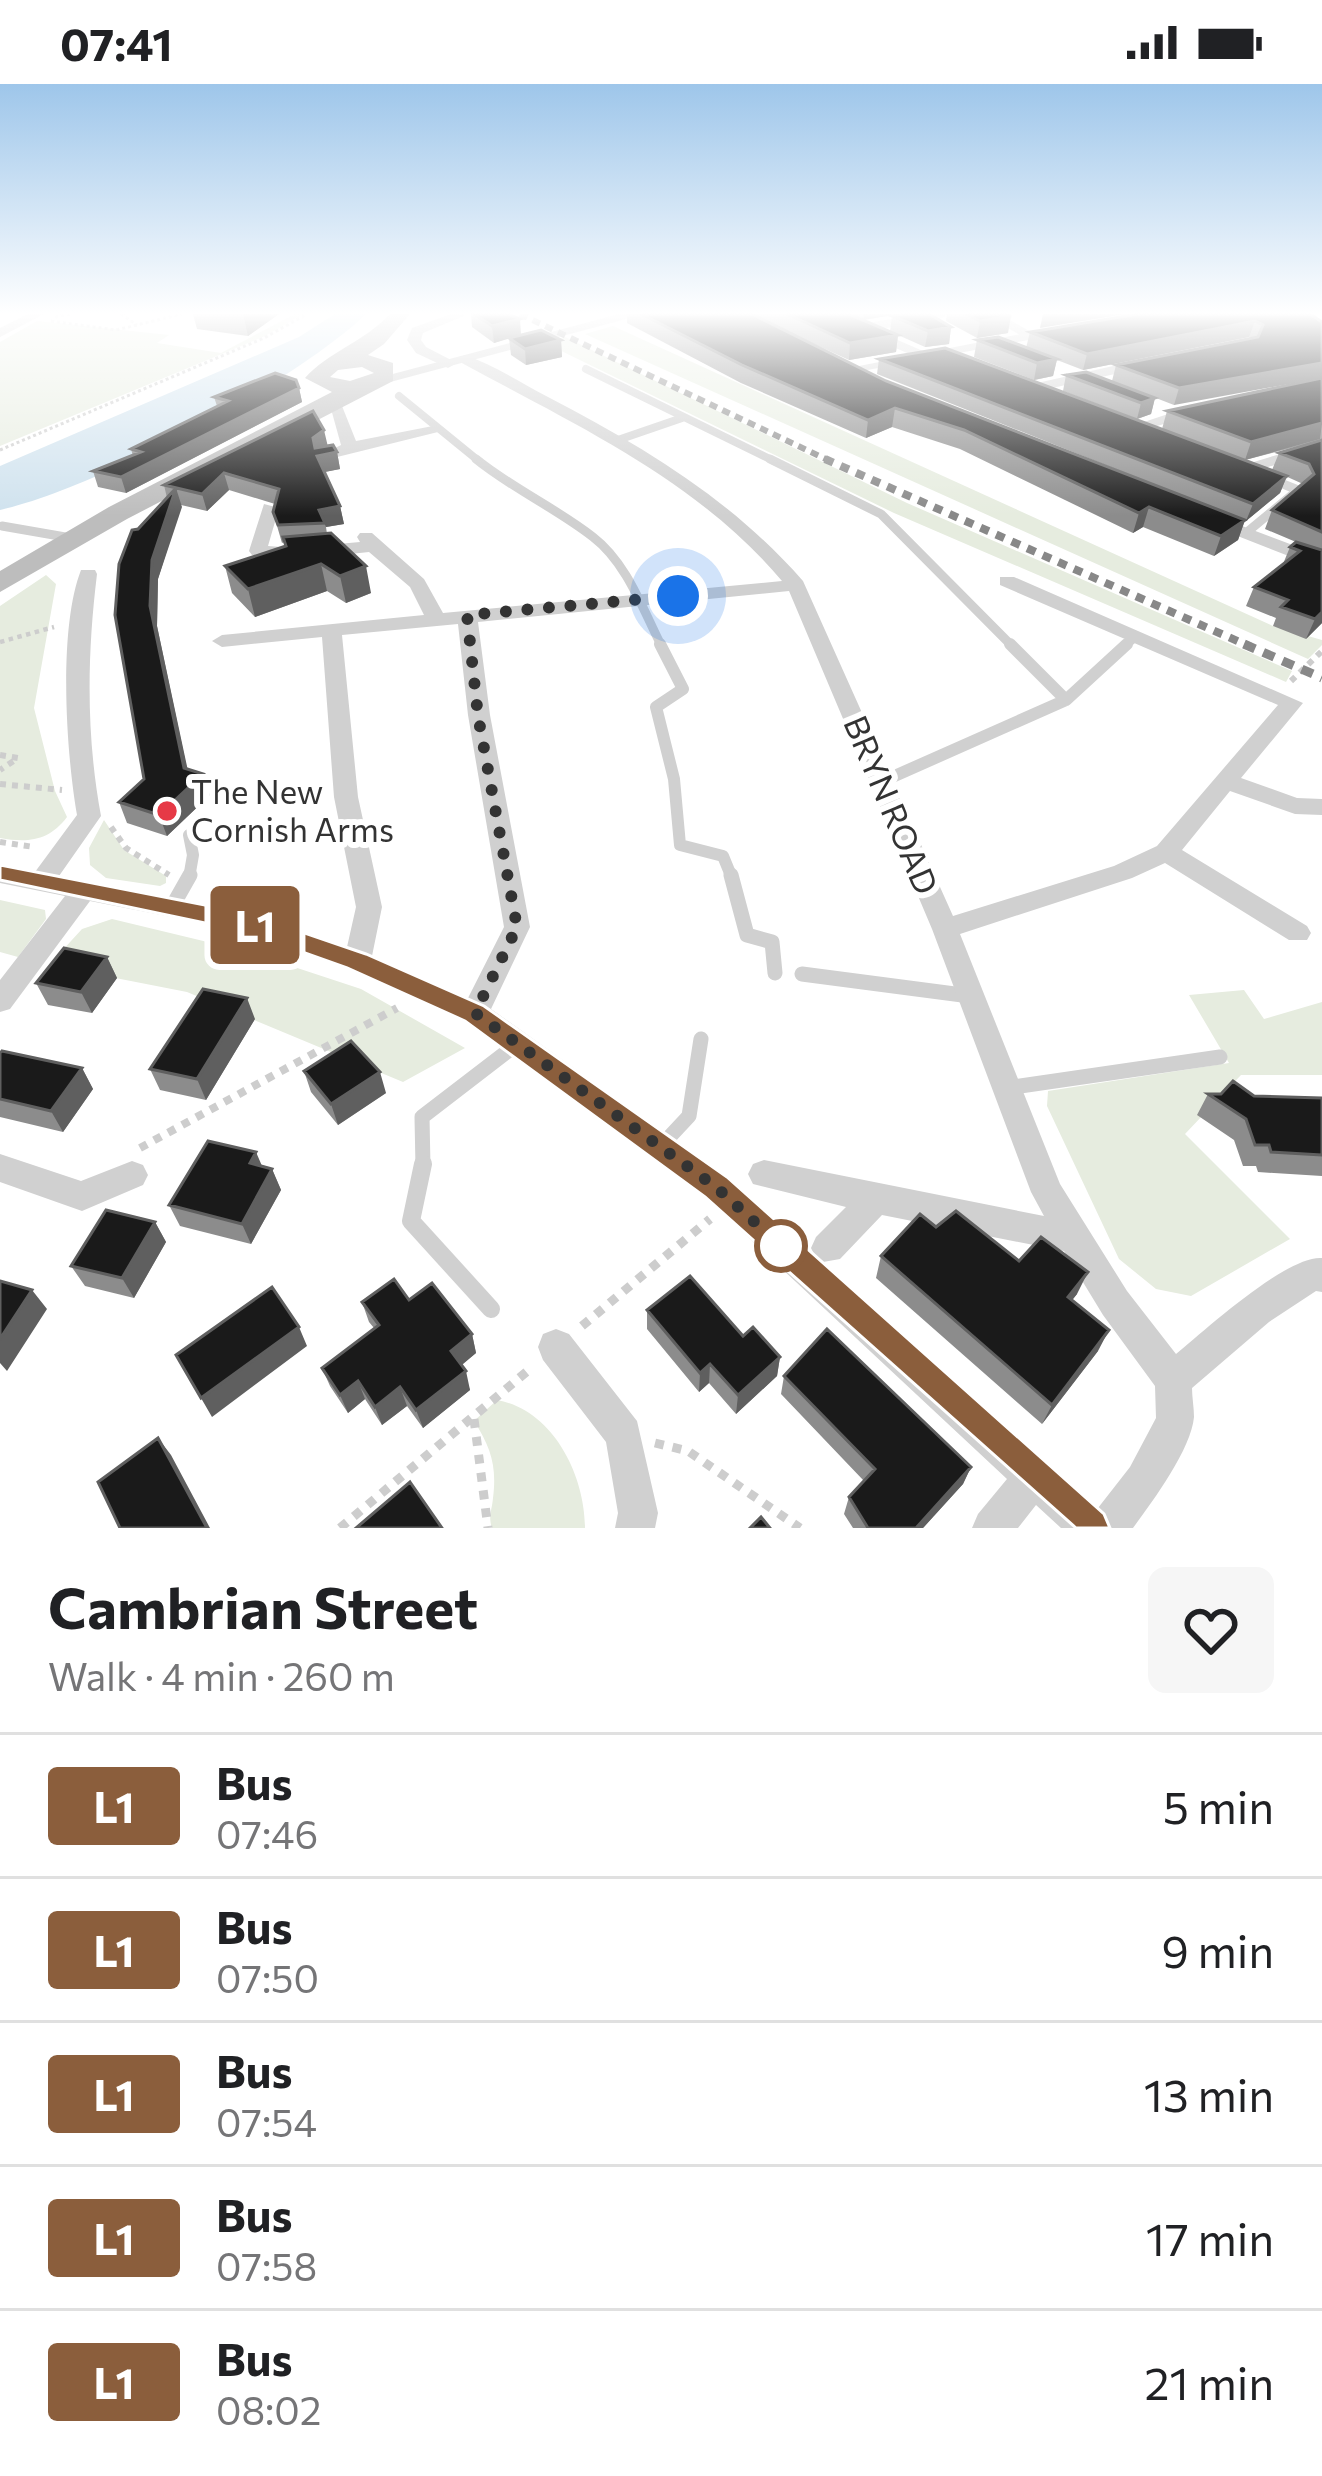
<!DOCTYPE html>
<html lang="en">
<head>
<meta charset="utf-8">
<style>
	:root { --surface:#fff; --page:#f6f6f6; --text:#202124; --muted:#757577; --line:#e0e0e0 }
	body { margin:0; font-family:Commissioner,sans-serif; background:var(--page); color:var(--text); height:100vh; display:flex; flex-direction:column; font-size:45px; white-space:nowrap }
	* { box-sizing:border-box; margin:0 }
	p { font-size:39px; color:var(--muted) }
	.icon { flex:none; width:66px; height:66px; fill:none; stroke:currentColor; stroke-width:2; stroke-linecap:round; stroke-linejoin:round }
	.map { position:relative; height:1444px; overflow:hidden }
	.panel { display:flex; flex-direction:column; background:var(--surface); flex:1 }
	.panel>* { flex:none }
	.badge { padding:0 24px; border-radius:9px; font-size:42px; line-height:78px }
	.you { position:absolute; width:60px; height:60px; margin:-30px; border:9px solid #fff; border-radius:50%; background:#1a73e8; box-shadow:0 0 0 18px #1a73e833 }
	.map>.badge { position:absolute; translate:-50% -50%; box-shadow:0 0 0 6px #fff }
	.round { display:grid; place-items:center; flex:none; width:126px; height:126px; border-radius:18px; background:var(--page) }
	.summary { display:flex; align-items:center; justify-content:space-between; height:204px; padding:0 48px }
	h1 { font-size:57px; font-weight:700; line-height:90px }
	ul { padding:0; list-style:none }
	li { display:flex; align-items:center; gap:36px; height:144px; padding:0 48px; border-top:3px solid var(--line) }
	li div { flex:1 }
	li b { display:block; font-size:45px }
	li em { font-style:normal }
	li .badge { min-width:132px; font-weight:700; text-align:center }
	.status { display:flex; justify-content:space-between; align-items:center; height:84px; padding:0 60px; background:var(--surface); direction:ltr }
	.status svg { height:33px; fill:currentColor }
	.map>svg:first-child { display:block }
	.green { fill:#e6ecdf }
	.water { fill:#cfe2ee }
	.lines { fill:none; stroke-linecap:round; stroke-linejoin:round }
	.path-far4 { stroke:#cdcdcd; stroke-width:3; stroke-dasharray:3 3; stroke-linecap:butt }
	.path-far3 { stroke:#cdcdcd; stroke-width:4.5; stroke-dasharray:4.5 4.5; stroke-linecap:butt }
	.path-far2 { stroke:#cdcdcd; stroke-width:6; stroke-dasharray:6 6; stroke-linecap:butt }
	.path-far1 { stroke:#cdcdcd; stroke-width:8; stroke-dasharray:8 8; stroke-linecap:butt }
	.path { stroke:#cdcdcd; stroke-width:9; stroke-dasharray:9 9; stroke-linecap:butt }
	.service-far4 { stroke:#d0d0d0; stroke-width:8 }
	.service-far3 { stroke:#d0d0d0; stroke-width:9 }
	.service-far2 { stroke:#d0d0d0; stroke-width:12 }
	.service-far1 { stroke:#d0d0d0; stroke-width:15 }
	.service { stroke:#d0d0d0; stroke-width:18 }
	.minor { fill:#d0d0d0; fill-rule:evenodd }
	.tertiary { fill:#d0d0d0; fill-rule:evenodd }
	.secondary { fill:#bdbdbd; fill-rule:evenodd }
	.rail-far2 { stroke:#888; stroke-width:6; stroke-dasharray:8 6; stroke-linecap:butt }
	.rail-far1 { stroke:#888; stroke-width:8; stroke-dasharray:9 8; stroke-linecap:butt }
	.rail { stroke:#888; stroke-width:9; stroke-dasharray:12 9; stroke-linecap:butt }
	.wall { fill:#8c8c8c }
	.shaded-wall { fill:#5f5f5f }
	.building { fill:#1a1a1a; stroke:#5f5f5f; stroke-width:3 }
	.line { fill:#8b5e3c; stroke:#fff; stroke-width:3 }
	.walk { stroke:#333; stroke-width:12; stroke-dasharray:0 21.6 }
	.poi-dot { fill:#e63946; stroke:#fff; stroke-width:4.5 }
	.stop-dot { fill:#fff; stroke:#8b5e3c; stroke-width:6 }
	.labels { text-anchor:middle; stroke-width:12; stroke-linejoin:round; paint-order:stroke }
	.poi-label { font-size:33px; fill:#333; stroke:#fff; text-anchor:start }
	.street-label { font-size:33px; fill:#333; stroke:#fff }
</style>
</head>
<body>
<div class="status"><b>07:41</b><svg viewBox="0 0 49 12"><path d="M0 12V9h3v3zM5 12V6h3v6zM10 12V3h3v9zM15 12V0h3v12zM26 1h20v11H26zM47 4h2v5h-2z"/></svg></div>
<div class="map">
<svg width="1322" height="1444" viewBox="0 0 1322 1444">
	<rect width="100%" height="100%" fill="#fff"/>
	<path class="green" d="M295 230H303L265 252 0 362V258L37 237 169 251 157 259 221 269Z
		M613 242 1273 542 1322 556V561L1308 575 585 250Z
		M565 253 907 419 1292 587 1286 598 894 429 545 259Z
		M46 491 56 500 34 624 55 707 67 733C49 757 28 759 0 754V522Z
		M104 736 124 766 166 792V799L160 802 106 794 90 781 89 764Z
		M0 816 45 826 46 835 18 873 0 868Z
		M112 835 249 868 361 905 465 964 403 998 187 908 49 881 82 845Z
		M1244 906 1264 935 1322 918V991H1241L1185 1050 1290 1155 1191 1212 1156 1205 1119 1175 1047 1022 1048 1007 1229 979 1189 911Z
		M497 1316C553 1326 585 1391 585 1444H492C488 1432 492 1426 493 1414 497 1382 491 1364 474 1337Z"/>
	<path class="water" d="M335 230H366C295 298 96 405 0 426V382L299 253Z"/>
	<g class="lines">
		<path class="path-far4" d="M121 230 137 241
			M55 233 71 230
			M51 237 116 246 182 230
			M0 366 264 254 307 230"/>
		<path class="path-far3" d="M0 558 54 543"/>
		<path class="path-far2" d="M1291 597 1322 567
			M0 671 18 674 0 686
			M0 700 62 706
			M111 743 126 764 169 791
			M0 758 34 763"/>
		<path class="path-far1" d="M140 1064 397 924"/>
		<path class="path" d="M582 1242 710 1135
			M474 1335 488 1444
			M655 1359 688 1367 800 1444
			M340 1444 530 1285"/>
		<path class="service-far4" d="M991 230 1030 252
			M864 244 941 230
			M885 255 922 271
			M586 285 776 378
			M1029 305 1132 282
			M399 312 480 378
			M615 357 682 334
			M1269 378 1322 363"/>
		<path class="service-far3" d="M476 375C513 405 556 424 593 453 627 479 643 526 662 563
			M770 375 881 430 1013 563
			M1246 385 1279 375
			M2 442 71 454
			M1246 449 1298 406 1273 396
			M1124 563 1136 552"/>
		<path class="service-far2" d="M660 560 683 605 656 623 674 695 680 761 723 772 732 794
			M1010 560 1066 616 1127 560
			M881 698 1066 616
			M189 751 193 771 189 794"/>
		<path class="service-far1" d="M731 791 747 851 772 858 775 889
			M173 821 190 791
			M802 890 970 912
			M1007 1004 1220 973
			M661 1062 689 1032 701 955
			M423 1083 422 1033 517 960"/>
		<path class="service" d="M423 1080 411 1137 491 1225"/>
		<path class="minor" d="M28 230H44L0 253V244Z
			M451 230 466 231 423 249 421 256 426 263 453 277 455 280 448 284 416 269 407 256 412 244Z
			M1056 243 1061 244V250L846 290 839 286Z
			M465 271C494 281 521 299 548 313 644 363 731 415 803 497L953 832 1114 782 1157 762 1278 621 1000 501V493H1014L1303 619 1241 694 1297 714 1322 715V731L1295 730 1230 707 1182 766 1307 842 1311 849 1307 856H1289L1165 779 1132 794 960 850 1060 1100 1127 1207 1176 1270C1204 1247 1287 1171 1322 1174V1208L1316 1207 1269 1238 1192 1304C1192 1313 1194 1324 1194 1333 1191 1366 1152 1418 1133 1444H1061L1036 1421 1018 1444H972L978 1430 1007 1395 705 1113 465 937 347 884 243 847 90 817 10 925 0 928V896L65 812 0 799V781L35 788 77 731C66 668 58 545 81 486H95L97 490C87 572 86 651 101 732L59 792 246 828 347 863 356 823 334 713 322 553 222 563 212 557 222 551 424 531 410 503 369 468 294 476 252 471 249 467 264 420 279 424 268 462 294 464 360 458 357 453 360 449H372L424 495 443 529 782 497C696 395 575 341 460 278L458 275ZM789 507 932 845 1031 1108 1044 1132 764 1076 753 1080 748 1090 753 1100 846 1123 816 1153 811 1164 814 1170 727 1093 491 925 530 843 490 631 478 538ZM458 540 468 631 504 843 468 914 372 872 382 823 358 713 342 551ZM882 1131 1064 1167 1103 1231 1155 1302 1156 1334 1130 1383 1098 1424 823 1178 840 1175Z
			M328 314 340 317 356 357 438 341 446 346 321 377V371L341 361Z
			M1195 321 1200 323V329L1134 349 1126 344Z
			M1213 431 1322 472V485L1207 440V432Z
			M0 1070 81 1097 132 1077 143 1081 148 1091 143 1101 82 1127 0 1098Z
			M556 1245 569 1250 637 1337 658 1429 655 1444H615L618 1429 606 1358 543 1276 538 1263 543 1250Z"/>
		<path class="tertiary" d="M619 230H645L379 301 370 296Z"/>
		<path class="secondary" d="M390 230H410L384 260 368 271 393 279V297L127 435 0 508V487L109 423 332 308 305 294C328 268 364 258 390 230ZM362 283 374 289 350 297 330 293 338 286Z"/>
		<path class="rail-far2" d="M520 230 832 378"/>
		<path class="rail-far1" d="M825 375 1251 563"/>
		<path class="rail" d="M1244 560 1322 594"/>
	</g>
	<path class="wall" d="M193 230H279L248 252 197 245Z
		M471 230H508L521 251 561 256 562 273 526 281 511 271 509 254 494 259 472 243Z
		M627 230H899L863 236 890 248 892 232 951 243 949 260 925 263 898 251 896 268 849 276 771 240 886 297 1211 423 877 290 879 275 1287 392 1280 409 1246 437 1245 436 1238 456 1214 472 1143 443 1133 449 960 365 892 343 866 354 741 299 627 239Z
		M947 230H1005L1008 249 977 254 946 237Z
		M1310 230 1174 321 1112 297 1116 281 1252 254 1249 253 1083 286 1057 276 1053 292 1034 296 974 273 977 256 1026 264 1030 248Z
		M1066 291 1155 314 1151 330 1137 335 1063 307Z
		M1322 294V356L1245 376 1162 345 1167 327Z
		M299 304 302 318 126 409 98 403 93 387 133 372 131 365 217 322 214 313Z
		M1322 356V539L1306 555 1273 542 1276 534 1246 522 1254 503 1283 480 1290 463 1296 458 1265 445 1272 426 1303 400 1272 386 1279 369Z
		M327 362 337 368 340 385 324 388 340 422 344 440 326 443 327 450 371 509 346 519 327 507 255 533 232 509 225 482 285 462 284 458 282 459 273 428 275 420 229 406 207 427 181 421 158 495 157 542 187 685 210 711 167 752 127 739 119 718 144 695 138 445 167 414 164 401Z
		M107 873 117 894 92 929 48 921 36 899Z
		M255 935 206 1016 160 1006 150 985Z
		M0 969 82 984 93 1005 63 1048 0 1033Z
		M304 987 386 1009 338 1041 311 1008Z
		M1208 1010 1322 1014V1092L1258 1088 1256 1082H1243L1234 1056 1197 1031Z
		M262 1082 272 1085 281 1106 251 1160 180 1142 169 1121Z
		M155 1138 166 1158 134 1214 85 1202 71 1182Z
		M936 1143 1019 1177 1077 1210 1072 1216 1098 1267 1042 1340 876 1194 881 1172Z
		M409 1216 472 1250 476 1269 461 1281 470 1306 423 1344 407 1322 382 1341 365 1315 348 1329 330 1302 322 1284 374 1244 369 1238 362 1218Z
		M647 1226 743 1252 780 1273 777 1292 736 1330 709 1299 699 1308 647 1245Z
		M784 1292 971 1383 963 1400 923 1444H853L844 1430 849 1413 864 1397 781 1310Z"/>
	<path class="shaded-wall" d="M243 230H279L248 252Z
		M864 230H899L863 236Z
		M1043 230H1126L1040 244Z
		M1011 232 1008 249 977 254 980 237Z
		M520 235 521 251 494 259 492 242Z
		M1255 237 1249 253 1083 286 1087 270Z
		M951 243 949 260 925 263 928 247Z
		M898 251 896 268 849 276 850 259Z
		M561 256 562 273 526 281 525 265Z
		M1057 275 1053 292 1034 296 1037 279Z
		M1322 279V294L1174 321 1179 304Z
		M299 304 302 318 126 409 121 393Z
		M1155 314 1151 330 1137 335 1141 319Z
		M895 324 892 343 866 354 868 336Z
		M1322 339 1320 355 1245 376 1251 358Z
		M324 346 328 363 316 371 313 354Z
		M337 368 340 385 320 389 317 372Z
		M224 389 229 406 207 427 202 410Z
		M1287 392 1280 409 1246 437 1253 420Z
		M176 404 182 423 158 495 157 542 191 701 203 690 210 711 167 752 159 731 184 684 150 522 152 476Z
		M340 422 344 440 326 443 319 426Z
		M1149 423 1143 443 1133 449 1139 429Z
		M1245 436 1238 456 1214 472 1221 452Z
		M321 480 327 507 255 533 248 505Z
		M366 482 371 509 346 519 340 492Z
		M1322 528V539L1306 555 1315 535Z
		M107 873 117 894 92 929 81 908Z
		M247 914 255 935 206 1016 197 995Z
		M82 984 93 1005 63 1048 51 1027Z
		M380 988 386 1009 338 1041 331 1020Z
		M256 1068 265 1089 250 1079Z
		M272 1085 281 1106 251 1160 242 1140Z
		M155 1138 166 1158 134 1214 122 1194Z
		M1088 1188 1077 1210 1058 1234 1068 1213Z
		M32 1206 47 1225 7 1287 0 1279V1255Z
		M299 1243 307 1262 212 1333 201 1314Z
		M1109 1246 1098 1267 1042 1340 1052 1321Z
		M472 1250 476 1269 456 1286 451 1267Z
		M780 1273 777 1292 736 1330 738 1311Z
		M710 1280 709 1299 699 1308 700 1289Z
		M466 1287 470 1306 423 1344 416 1326Z
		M358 1297 365 1315 348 1329 340 1311Z
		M400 1303 407 1322 382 1341 375 1323Z
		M158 1354 171 1371 210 1444H207Z
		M971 1383 963 1400 923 1444H916Z"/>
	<path class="building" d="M474 230H508L520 235 492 242Z
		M641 230H752L886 297 1245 436 1221 452 1149 423 1139 429 964 346 895 324 868 336 742 281Z
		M787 230H849L898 251 850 259Z
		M903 230H929L951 243 928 247 892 232Z
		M966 230H1005L1011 232 980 237Z
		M1138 230H1310L1322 238V279L1179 304 1116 281 1258 253 1263 241 1255 237 1087 270 1030 248Z
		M541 246 561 256 525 265 509 254Z
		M998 253 1057 275 1037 279 977 256Z
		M945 264 1287 392 1253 420 879 275Z
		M1086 288 1155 314 1141 319 1066 291Z
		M275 289 296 296 299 304 121 393 93 387 141 368 131 365 228 317 214 313Z
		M1322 294V339L1251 358 1167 327Z
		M313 327 324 346 313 354 315 364 333 361 337 368 317 372 340 422 319 426 325 439 278 441 273 428 279 405 224 389 202 410 164 401Z
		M1322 356V448L1272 426 1314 390 1309 380 1279 369Z
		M176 404 152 476 150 522 184 684 203 690 159 731 119 718 144 695 115 531 119 480 132 446 138 445Z
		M331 449 366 482 340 492 321 480 248 505 225 482 286 462 283 453Z
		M1296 458 1322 466V528L1315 535 1281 523 1288 516 1254 503 1300 467 1290 463Z
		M64 864 107 873 81 908 36 899Z
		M203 905 247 914 197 995 150 985Z
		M351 957 380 988 331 1020 304 987Z
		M2 967 82 984 51 1027 0 1015V969Z
		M1233 997 1254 1012 1322 1014V1071L1271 1068 1269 1061H1255L1246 1035 1208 1010H1221Z
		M208 1057 256 1068 250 1079 272 1085 242 1140 169 1121Z
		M106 1126 155 1138 122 1194 71 1182Z
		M956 1127 1019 1177 1041 1153 1088 1188 1068 1213 1109 1246 1052 1321 881 1172 920 1130 936 1143Z
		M690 1192 743 1252 753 1243 780 1273 738 1311 710 1280 700 1289 647 1226Z
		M394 1195 409 1216 432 1199 472 1250 451 1267 466 1287 416 1326 400 1303 375 1323 358 1297 340 1311 322 1284 379 1241 362 1218Z
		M0 1197 32 1206 0 1255Z
		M272 1203 299 1243 201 1314 176 1271Z
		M827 1245 971 1383 916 1444H868L849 1413 875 1385 784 1292Z
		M158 1354 207 1444H120L98 1398Z
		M410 1398 442 1444H356Z
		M761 1433 770 1444H750Z"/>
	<linearGradient id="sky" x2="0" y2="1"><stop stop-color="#9ec6ea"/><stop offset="0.53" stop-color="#fff"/><stop offset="1" stop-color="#fff" stop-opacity="0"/></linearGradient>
	<rect width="1322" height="432" fill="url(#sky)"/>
	<path class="line" d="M0 781 246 829 366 870 484 922 727 1093 1104 1430 1110 1444H1076L705 1113 465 937 347 884 243 847 0 796Z"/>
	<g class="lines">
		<path class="walk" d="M678 512 467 531 478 632 517 843 475 929 716 1103 781 1162"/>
	</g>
	<circle class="poi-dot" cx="167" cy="727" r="12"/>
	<circle class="stop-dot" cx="781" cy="1162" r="24"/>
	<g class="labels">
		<g class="poi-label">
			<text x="191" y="720">The New<tspan x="191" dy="38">Cornish Arms</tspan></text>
		</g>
		<g class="street-label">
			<text transform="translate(891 721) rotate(67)" y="12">BRYN ROAD</text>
		</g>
	</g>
</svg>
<div class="you" style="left:678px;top:512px"></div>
<b class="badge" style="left:255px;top:841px;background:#8b5e3c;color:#fff">L1</b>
</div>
<section class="panel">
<div class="summary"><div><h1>Cambrian Street</h1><p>Walk · 4 min · 260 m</p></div><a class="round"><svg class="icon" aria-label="heart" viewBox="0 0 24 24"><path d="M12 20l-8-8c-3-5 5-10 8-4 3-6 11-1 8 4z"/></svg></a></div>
<ul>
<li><span class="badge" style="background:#8b5e3c;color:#fff">L1</span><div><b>Bus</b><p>07:46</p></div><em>5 min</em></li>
<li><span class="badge" style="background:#8b5e3c;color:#fff">L1</span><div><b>Bus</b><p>07:50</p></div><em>9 min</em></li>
<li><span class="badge" style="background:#8b5e3c;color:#fff">L1</span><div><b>Bus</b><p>07:54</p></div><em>13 min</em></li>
<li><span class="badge" style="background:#8b5e3c;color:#fff">L1</span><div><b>Bus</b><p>07:58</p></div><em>17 min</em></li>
<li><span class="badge" style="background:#8b5e3c;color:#fff">L1</span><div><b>Bus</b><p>08:02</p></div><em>21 min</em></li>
</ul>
</section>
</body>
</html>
